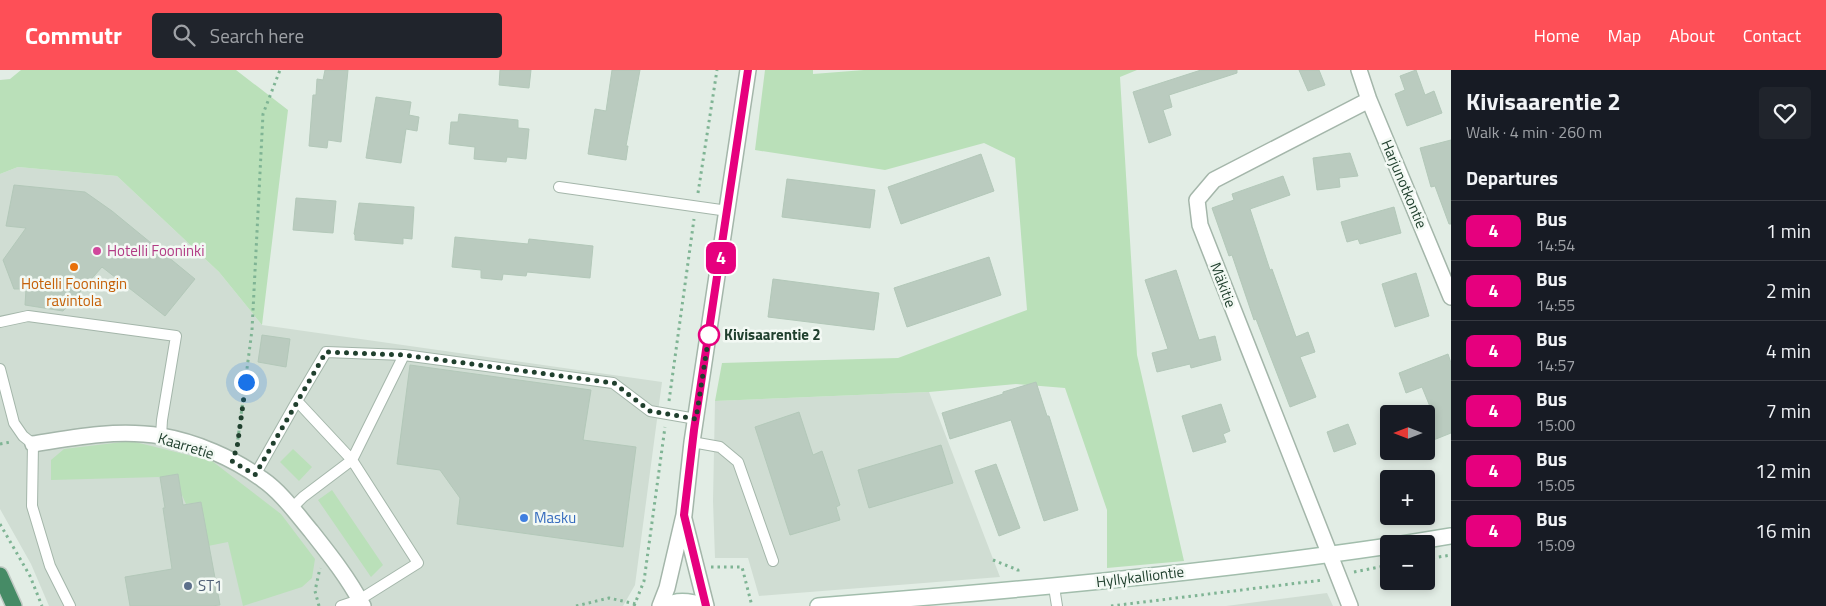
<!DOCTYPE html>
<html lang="en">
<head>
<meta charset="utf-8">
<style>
	:root { --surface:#171b24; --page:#20242c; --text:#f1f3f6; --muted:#9ea1a6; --line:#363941; --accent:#fe4f57 }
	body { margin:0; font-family:"Titillium Web",sans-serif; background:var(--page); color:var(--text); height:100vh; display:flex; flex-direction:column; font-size:19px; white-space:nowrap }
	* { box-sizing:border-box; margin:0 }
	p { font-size:16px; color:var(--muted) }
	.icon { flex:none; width:28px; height:28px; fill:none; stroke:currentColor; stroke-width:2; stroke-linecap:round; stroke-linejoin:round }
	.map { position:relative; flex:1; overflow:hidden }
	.panel { display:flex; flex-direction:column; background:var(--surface); width:375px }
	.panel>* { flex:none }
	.badge { padding:0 10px; border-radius:8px; font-size:18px; line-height:32px }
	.needle { width:32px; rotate:270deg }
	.buttons { position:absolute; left:1380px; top:335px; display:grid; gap:10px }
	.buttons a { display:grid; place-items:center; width:55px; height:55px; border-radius:5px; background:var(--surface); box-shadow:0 2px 8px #0003; font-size:25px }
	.you { position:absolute; width:25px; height:25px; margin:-12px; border:4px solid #fff; border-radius:50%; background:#1a73e8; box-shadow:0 0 0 8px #1a73e833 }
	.map>.badge { position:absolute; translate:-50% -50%; box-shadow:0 0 0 2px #fff }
	h2 { padding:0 15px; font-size:19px; line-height:45px }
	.round { display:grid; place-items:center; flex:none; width:52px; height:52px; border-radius:5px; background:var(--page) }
	.summary { display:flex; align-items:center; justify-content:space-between; height:85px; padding:0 15px }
	h1 { font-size:24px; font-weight:700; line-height:38px }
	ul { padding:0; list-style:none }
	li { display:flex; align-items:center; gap:15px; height:60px; padding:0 15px; border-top:1px solid var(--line) }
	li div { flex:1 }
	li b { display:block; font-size:19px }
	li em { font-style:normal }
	li .badge { min-width:55px; font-weight:700; text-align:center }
	header { display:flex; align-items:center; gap:30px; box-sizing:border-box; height:70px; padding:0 25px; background:var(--accent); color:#fff }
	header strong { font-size:24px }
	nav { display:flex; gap:28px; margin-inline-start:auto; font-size:18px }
	.search { width:350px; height:45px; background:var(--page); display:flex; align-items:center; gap:12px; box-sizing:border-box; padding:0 18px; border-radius:5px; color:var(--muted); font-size:19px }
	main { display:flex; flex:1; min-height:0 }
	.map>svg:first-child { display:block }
	.built { fill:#d0ddd3 }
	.green { fill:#bae0b9 }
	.building { fill:#bacbbf; stroke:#b3c8b9 }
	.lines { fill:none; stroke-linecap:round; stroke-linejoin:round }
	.service-casing { stroke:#a4b6aa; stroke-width:12 }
	.minor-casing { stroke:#a4b6aa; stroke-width:18 }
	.tertiary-casing { stroke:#a4b6aa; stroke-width:18 }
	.secondary-casing { stroke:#a2bdac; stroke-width:18 }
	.trunk-casing { stroke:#c1cac4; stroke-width:18 }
	.path { stroke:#7fb494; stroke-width:3; stroke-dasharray:2.5 4; stroke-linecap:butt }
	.service { stroke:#fff; stroke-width:10 }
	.minor { stroke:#fff; stroke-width:15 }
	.tertiary { stroke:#fff; stroke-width:15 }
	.secondary { stroke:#fff; stroke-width:15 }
	.trunk { stroke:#468b66; stroke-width:15 }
	.line-casing { stroke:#fff; stroke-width:11 }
	.line { stroke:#e6007e; stroke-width:8 }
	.walk { stroke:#20402e; stroke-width:5; stroke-dasharray:0 9 }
	.hotel-dot { fill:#d1479c; stroke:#f3f9f4; stroke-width:2 }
	.food-dot { fill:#e8710a; stroke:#f3f9f4; stroke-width:2 }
	.stop-dot { fill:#fff; stroke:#e6007e; stroke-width:2.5 }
	.shop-dot { fill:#3f7fe0; stroke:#f3f9f4; stroke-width:2 }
	.service-dot { fill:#5c6f8a; stroke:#f3f9f4; stroke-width:2 }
	.labels { text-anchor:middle; stroke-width:5; stroke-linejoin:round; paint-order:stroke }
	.street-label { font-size:15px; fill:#20402e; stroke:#f3f9f4 }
	.hotel-label { font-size:15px; fill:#b23c85; stroke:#f3f9f4; text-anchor:start }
	.food-label { font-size:15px; fill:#c56008; stroke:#f3f9f4 }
	.stop-label { font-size:15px; font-weight:bold; fill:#20402e; stroke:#f3f9f4; text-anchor:start }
	.shop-label { font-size:15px; fill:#366cbe; stroke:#f3f9f4; text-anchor:start }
	.service-label { font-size:15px; fill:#4e5e75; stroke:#f3f9f4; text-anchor:start }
</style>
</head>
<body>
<header>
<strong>Commutr</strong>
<div class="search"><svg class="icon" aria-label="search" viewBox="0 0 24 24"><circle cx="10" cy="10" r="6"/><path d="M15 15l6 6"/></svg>Search here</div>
<nav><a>Home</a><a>Map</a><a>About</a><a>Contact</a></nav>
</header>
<main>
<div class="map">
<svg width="1451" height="536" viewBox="0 0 1451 536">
	<rect width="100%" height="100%" fill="#e2ede5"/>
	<path class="built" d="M18 97 117 106 219 202 262 255 662 312 635 515 623 536H49L31 494 0 439V104Z
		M929 322 1000 507 759 526 748 488H715L713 431 715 331Z
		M1327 523 1333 536H1226Z"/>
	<path class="green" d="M21 0H236L288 40 262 255 219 202 117 106 18 97 0 104V10L10 9Z
		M765 0H813V4L864 0H1137L1120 7 1137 285 1184 491 1107 498V440L1065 318 1016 314 929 322 715 331 722 293 898 288 1027 240 1015 88 984 73 885 100 755 80Z
		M131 371 212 391 281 444 315 489 312 508 302 517 243 536 228 472 208 476 201 432 186 434 181 423 178 404 160 407 51 410V390L64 379Z
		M293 379 312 397 299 411 280 392Z
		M332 420 383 495 371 507 318 430Z"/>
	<path class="building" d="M325 0H348L341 72 328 70 327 78 309 76 313 25H316L317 9 323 10Z
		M500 0H531L529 18 499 15Z
		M612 0H640L626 76H628L626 90 588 84 595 39 606 41Z
		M1201 0H1237V3L1169 25 1172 37 1163 40 1171 65 1149 73 1133 22Z
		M1299 0H1319L1325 15 1308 21Z
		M1416 0 1425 25 1434 21 1442 43 1407 56 1395 24 1405 20 1400 6Z
		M376 27 411 32 409 45 419 47 417 61 406 59 401 93 366 88Z
		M459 44 518 50V58L529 59 526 89 507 87 506 92 474 89 475 77 449 74 451 52H458Z
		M1451 70V154H1449L1435 116 1431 117 1420 78Z
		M1350 83 1358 106 1339 108 1340 117 1317 120 1313 88Z
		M981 84 994 121 901 154 888 117Z
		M1283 106 1290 125 1250 139 1270 200 1272 199 1296 267 1308 262 1315 282 1300 287 1316 327 1290 337 1256 249 1254 250 1232 185 1229 186 1212 138 1234 130 1232 124Z
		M787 109 875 120 870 158 782 147Z
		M14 115 85 122 112 141 195 209 165 246 102 197 63 241 25 235 26 219H14L3 190 26 158 6 156Z
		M296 128 336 131 333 163 293 160Z
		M359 133 414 137 412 169 403 168V174L355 170V165L354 164Z
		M1394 137 1401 163 1360 174 1358 169 1347 172 1341 152Z
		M455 167 528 174 529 169 593 176 590 208 527 202 526 206 503 204 502 210 481 208V200L452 197Z
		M989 187 1001 225 907 257 894 218Z
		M1176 200 1199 270 1215 266 1221 290 1191 298 1190 294 1157 302 1152 283 1168 279 1145 210Z
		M1416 203 1429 246 1395 257 1382 214Z
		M773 209 879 223 874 260 768 247Z
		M262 265 290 269 286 297 258 292Z
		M1448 284 1451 293V363L1426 373V347L1433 344 1422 317 1406 323 1399 303Z
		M410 295 591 320 583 370 636 377 623 477 457 454 460 428 440 400 397 394Z
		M1036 312 1047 346H1049L1078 440 1044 451 1011 350 950 369 942 343 1003 324V322Z
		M1221 334 1230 361 1223 364 1226 372 1193 382 1182 346Z
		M799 342 813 385 822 381 840 435 836 437 840 450 790 465 755 357Z
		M1348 354 1356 374 1334 382 1327 362Z
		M941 375 953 413 869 438 858 400Z
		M996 394 1020 458 999 466 975 401Z
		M178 404 183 435 201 432 220 535 211 536H130L125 507 172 499 163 438H165L160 407Z"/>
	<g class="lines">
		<defs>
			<path id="service" d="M559 117 728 141
				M0 252 28 246 176 266 162 350 161 366
				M0 299 14 353 23 366 33 374 32 436 50 496 70 536
				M297 331 326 282 404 285
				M692 372 720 377 738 392 773 491
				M255 405 297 331 352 390 418 493 359 530 341 536
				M292 438 303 427 352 390 404 285 613 313 650 341 696 349
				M1054 517 1057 536"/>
			<path id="minor" d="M1359 0 1369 30 1451 227
				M33 374C75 367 118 359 161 366 196 372 233 388 262 409 281 422 296 443 311 461 330 485 349 509 363 536
				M1350 536 1200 155 1197 130 1214 110 1369 30"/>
			<path id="tertiary" d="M684 449 706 536
				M660 536 667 518 684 445 692 372 748 0"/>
			<path id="secondary" d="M1402 474 1451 466
				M665 536C677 529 691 531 704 536
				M818 536C1009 521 1199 504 1389 476"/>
			<path id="trunk" d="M0 505 14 536"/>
		</defs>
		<use href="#service" class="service-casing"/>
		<use href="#minor" class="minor-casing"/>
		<use href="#tertiary" class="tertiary-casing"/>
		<use href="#secondary" class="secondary-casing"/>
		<use href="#trunk" class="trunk-casing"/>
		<path class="path" d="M698 123 717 0
			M669 331 694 149
			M0 374 11 372
			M237 376 252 260 263 44 280 0
			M0 454 30 506 42 536
			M1426 489 1451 485
			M993 490 1018 500V503
			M711 497H742L752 536
			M1354 502 1389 495
			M319 536 315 521 320 498
			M576 536 609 528 636 534
			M634 536 644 511 665 357
			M1111 536 1323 510"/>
		<use href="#service" class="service"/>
		<use href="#minor" class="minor"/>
		<use href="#tertiary" class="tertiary"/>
		<use href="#secondary" class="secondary"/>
		<use href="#trunk" class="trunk"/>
	</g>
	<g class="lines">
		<defs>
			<path id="line" d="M706 536 684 445 694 360 748 0"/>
		</defs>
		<use href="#line" class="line-casing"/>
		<use href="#line" class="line"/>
		<path class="walk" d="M246 312 237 378 232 391 255 405 326 282 404 285 614 313 650 341 696 349 709 265"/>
	</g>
	<circle class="hotel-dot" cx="97" cy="181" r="5"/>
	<circle class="food-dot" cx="74" cy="197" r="5"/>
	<circle class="stop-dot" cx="709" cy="265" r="10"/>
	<circle class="shop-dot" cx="524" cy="448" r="5"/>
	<circle class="service-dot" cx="188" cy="516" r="5"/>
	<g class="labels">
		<g class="street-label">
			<text transform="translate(1404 114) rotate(67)" y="5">Harjunotkontie</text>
			<text transform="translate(1223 215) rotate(69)" y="5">Mäkitie</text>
			<text transform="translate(186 376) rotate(17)" y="5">Kaarretie</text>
			<text transform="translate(1140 507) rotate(-7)" y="5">Hyllykalliontie</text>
		</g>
		<g class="hotel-label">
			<text x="107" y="186">Hotelli Fooninki</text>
		</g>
		<g class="food-label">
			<text x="74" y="219">Hotelli Fooningin<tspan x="74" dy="17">ravintola</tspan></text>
		</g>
		<g class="stop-label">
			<text x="724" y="270">Kivisaarentie 2</text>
		</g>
		<g class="shop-label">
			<text x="534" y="453">Masku</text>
		</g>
		<g class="service-label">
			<text x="198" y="521">ST1</text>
		</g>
	</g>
</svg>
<div class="buttons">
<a><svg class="needle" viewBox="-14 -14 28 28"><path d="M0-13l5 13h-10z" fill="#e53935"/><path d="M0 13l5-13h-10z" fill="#9ea1a6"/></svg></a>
<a>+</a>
<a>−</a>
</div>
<div class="you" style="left:246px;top:312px"></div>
<b class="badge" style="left:721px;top:188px;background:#e6007e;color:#fff">4</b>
</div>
<section class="panel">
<div class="summary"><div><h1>Kivisaarentie 2</h1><p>Walk · 4 min · 260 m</p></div><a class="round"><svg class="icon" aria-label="heart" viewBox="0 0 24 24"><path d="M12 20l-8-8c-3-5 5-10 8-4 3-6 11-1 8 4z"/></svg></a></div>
<h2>Departures</h2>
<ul>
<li><span class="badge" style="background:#e6007e;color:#fff">4</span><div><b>Bus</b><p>14:54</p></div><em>1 min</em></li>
<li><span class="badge" style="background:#e6007e;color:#fff">4</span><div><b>Bus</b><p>14:55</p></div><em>2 min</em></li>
<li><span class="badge" style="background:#e6007e;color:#fff">4</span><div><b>Bus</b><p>14:57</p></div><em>4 min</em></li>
<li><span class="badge" style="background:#e6007e;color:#fff">4</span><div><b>Bus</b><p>15:00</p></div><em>7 min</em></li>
<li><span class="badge" style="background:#e6007e;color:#fff">4</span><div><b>Bus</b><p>15:05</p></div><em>12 min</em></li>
<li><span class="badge" style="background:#e6007e;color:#fff">4</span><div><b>Bus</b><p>15:09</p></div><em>16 min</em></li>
</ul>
</section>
</main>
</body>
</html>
